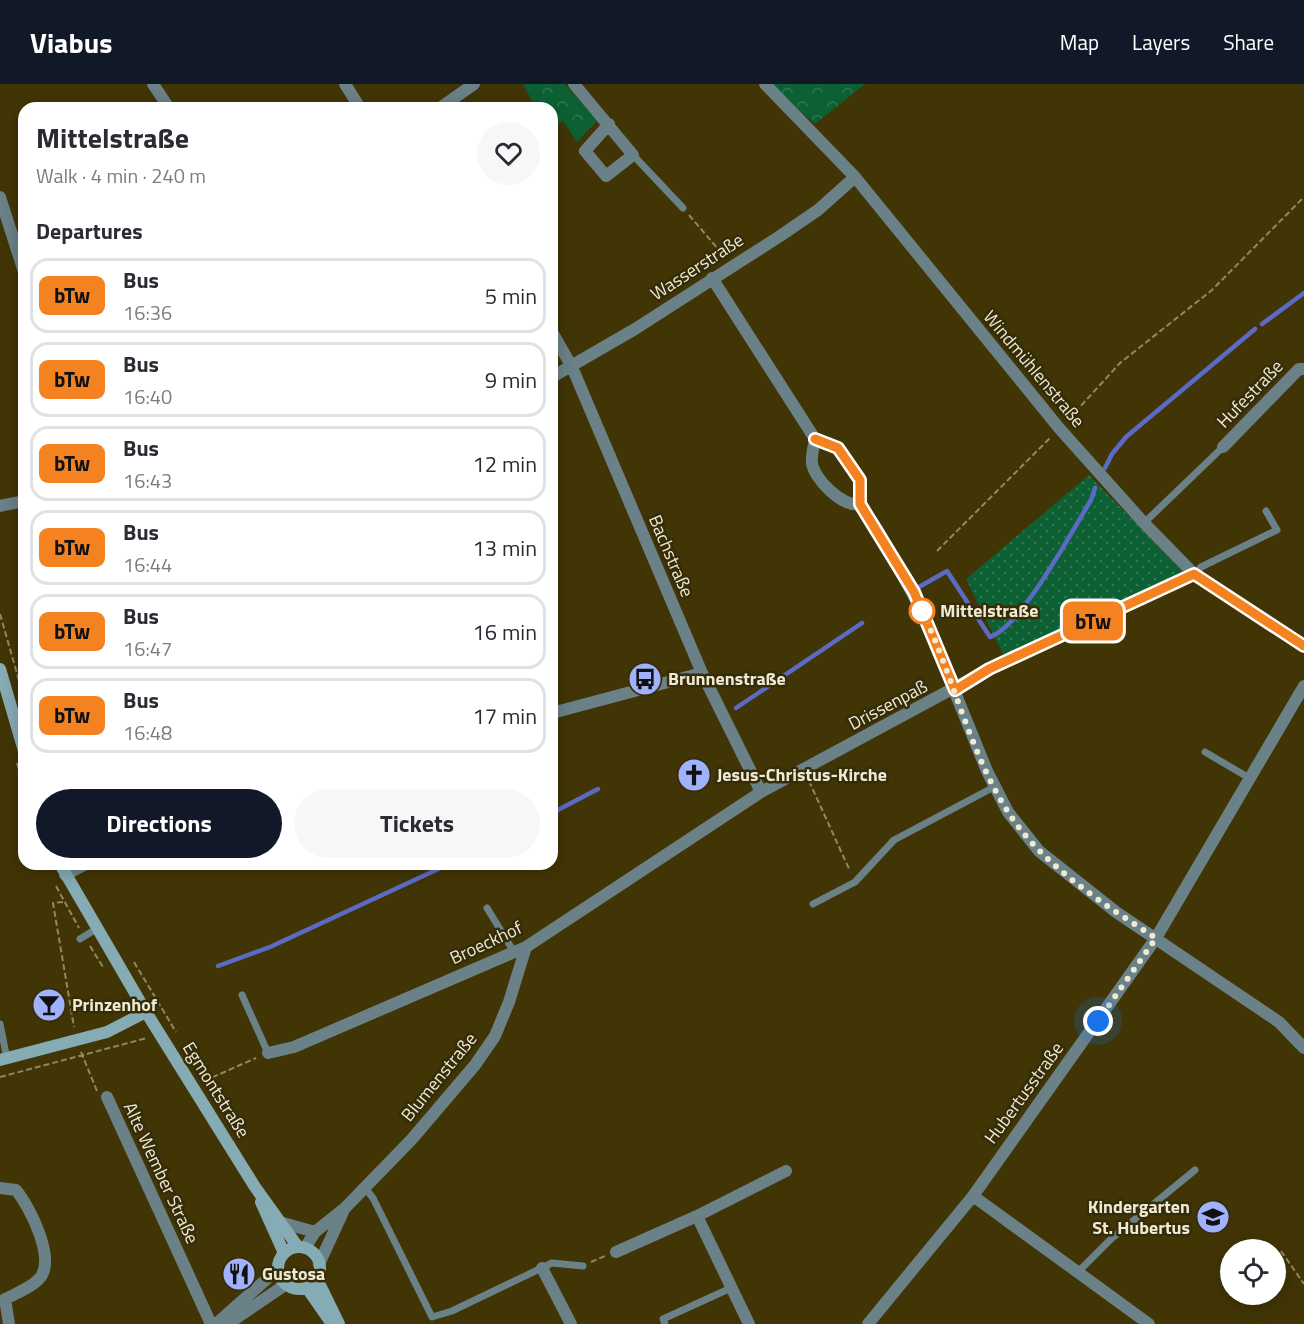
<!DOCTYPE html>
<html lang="en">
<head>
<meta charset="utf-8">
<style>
	:root { --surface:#fff; --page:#f7f7f7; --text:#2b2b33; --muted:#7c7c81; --line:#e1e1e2; --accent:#111827 }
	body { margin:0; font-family:"Titillium Web",sans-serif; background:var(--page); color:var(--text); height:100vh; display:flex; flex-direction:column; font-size:22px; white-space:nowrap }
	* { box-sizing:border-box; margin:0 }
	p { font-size:20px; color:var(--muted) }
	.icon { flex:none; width:33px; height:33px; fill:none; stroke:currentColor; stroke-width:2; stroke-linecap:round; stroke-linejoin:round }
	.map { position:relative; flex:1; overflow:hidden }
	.details { position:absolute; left:18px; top:18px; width:540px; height:768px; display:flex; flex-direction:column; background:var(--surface); border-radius:18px; box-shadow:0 3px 15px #0003 }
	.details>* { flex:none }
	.badge { padding:0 12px; border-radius:9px; font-size:21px; line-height:39px }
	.controls { position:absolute; left:1220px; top:1155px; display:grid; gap:12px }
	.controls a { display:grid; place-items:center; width:66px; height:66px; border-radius:50%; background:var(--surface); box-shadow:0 3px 15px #0003; font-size:30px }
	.you { position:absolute; width:30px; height:30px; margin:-15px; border:4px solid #fff; border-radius:50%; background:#1a73e8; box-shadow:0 0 0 9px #1a73e833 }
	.map>.badge { position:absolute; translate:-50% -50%; box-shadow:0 0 0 3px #fff }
	h2 { padding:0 18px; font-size:22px; line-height:54px }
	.round { display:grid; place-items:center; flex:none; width:63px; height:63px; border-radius:32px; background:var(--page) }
	.overview { display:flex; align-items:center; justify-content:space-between; height:102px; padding:0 18px }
	h1 { font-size:28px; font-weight:700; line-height:45px }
	.action { display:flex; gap:12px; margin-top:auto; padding:12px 18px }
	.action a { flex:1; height:69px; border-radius:36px; background:var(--accent); color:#fff; font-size:24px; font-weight:700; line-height:69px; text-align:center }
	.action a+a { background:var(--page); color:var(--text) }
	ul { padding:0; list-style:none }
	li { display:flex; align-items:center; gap:18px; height:75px; margin:0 12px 9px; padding:0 6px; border:3px solid var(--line); border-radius:18px }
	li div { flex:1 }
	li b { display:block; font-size:22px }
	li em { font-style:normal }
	li .badge { min-width:66px; font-weight:700; text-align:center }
	header { display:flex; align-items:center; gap:36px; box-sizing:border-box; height:84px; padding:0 30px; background:var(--accent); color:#fff }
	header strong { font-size:28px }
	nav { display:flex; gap:33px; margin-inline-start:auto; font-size:21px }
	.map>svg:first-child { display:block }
	.grass { fill:url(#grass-dots) }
	.forest { fill:url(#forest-crowns) }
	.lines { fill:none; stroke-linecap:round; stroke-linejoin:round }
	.stream { stroke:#5b6bc5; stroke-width:4.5 }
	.path { stroke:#918763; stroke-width:2; stroke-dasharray:6 3; stroke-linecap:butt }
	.lane { stroke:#6a8187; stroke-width:7 }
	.street { stroke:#6a8187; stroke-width:12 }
	.secondary { stroke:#85abb4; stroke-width:12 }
	.line-casing { stroke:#fff; stroke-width:14 }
	.line { stroke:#f58220; stroke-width:9 }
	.walk { stroke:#f1ead3; stroke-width:6; stroke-dasharray:0 10.8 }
	.stop-dot { fill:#fff; stroke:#f58220; stroke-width:3 }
	.labels { text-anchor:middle; stroke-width:5; stroke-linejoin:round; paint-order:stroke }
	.street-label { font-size:18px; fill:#f1ead3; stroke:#352c0a }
	.stop-label { font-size:18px; font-weight:bold; fill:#f1ead3; stroke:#352c0a; text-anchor:start }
	.poi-label { font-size:18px; font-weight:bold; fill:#f1ead3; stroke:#352c0a; text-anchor:start }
</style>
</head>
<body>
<header>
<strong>Viabus</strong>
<nav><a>Map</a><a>Layers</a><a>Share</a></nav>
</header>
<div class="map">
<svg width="1304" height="1240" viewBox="0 0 1304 1240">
	<defs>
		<pattern id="grass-dots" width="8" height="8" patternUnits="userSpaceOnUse" patternTransform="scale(1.5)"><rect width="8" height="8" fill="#0c6034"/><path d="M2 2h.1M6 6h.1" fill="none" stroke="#307750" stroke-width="1.8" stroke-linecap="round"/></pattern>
		<pattern id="forest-crowns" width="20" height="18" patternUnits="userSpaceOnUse" patternTransform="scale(1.5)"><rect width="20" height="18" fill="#0c6034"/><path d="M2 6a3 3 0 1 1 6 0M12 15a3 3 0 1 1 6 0" fill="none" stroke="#307750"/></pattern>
	</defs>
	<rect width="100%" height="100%" fill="#413506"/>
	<path class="grass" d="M1089 391 1184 489 1004 572 966 495Z"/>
	<path class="forest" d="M523 0H565L597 37 577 58 563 37 552 42V24H536Z
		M767 0H865L815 40Z"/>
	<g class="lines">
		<path class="stream" d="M1262 240 1304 209
			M1105 384 1112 370 1126 353 1255 245
			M919 503 947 487 990 553C1021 543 1072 447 1091 416L1095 404
			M736 624 862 539
			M552 729 598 705
			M218 882 270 863 449 780"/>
		<path class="path" d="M689 131 724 172
			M1069 335 1120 279 1212 206 1304 113
			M937 467 1050 354
			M0 530 24 614
			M17 679 24 702
			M809 697 850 787
			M56 802 79 844
			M63 818 53 819 74 943
			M90 862 103 883
			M134 878 176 948
			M81 968 97 1007
			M0 993 147 954
			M204 997 256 974
			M1281 1167 1304 1200
			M591 1178 605 1172"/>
		<path class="lane" d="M633 71 683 124
			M1144 439 1223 363
			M1194 490 1201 483 1277 446 1266 427
			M1205 668 1251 695
			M813 820 855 798 894 756 994 703
			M487 824 514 868
			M80 855 96 845
			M242 911 268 969
			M0 940 7 975
			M365 1104 373 1114 432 1233 452 1227 552 1179 583 1182
			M1078 1188 1111 1155 1195 1086
			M665 1240 663 1235 731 1204"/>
		<path class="street" d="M153 0 169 24
			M345 0 360 24
			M574 0 633 71 606 92 585 67 609 40
			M765 0 855 93 1059 344 1144 439 1194 490 1304 562
			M440 24 474 0
			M0 113 24 188
			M712 194 815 355 838 364 860 396V420L877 445 922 527 987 687 1008 728 1039 767 1116 828 1279 938 1304 964
			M552 248 572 283 702 589 761 708
			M552 293 635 245 780 152 818 126 855 93
			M815 355C814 362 811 371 812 379 814 395 843 424 860 420
			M1223 363 1299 285H1304
			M0 422 24 417
			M552 629 702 589
			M65 791 86 780
			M268 969 294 963 526 863 761 708 989 585 1194 490
			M107 1013 211 1240
			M0 1104 16 1106C30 1123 58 1178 38 1196 30 1204 15 1210 5 1215L9 1240
			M973 1112 1149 1240
			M697 1132 749 1240
			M283 1139 315 1148
			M305 1164 315 1148 345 1124 412 1055 475 981 495 952 509 918 526 863
			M616 1168 697 1132 786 1087
			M319 1180 343 1128
			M542 1184 571 1240
			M224 1239 235 1235 285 1201
			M216 1240 277 1186
			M868 1240 973 1112 1156 854 1304 602"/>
		<path class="secondary" d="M0 585 24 667
			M60 780 146 928 255 1103 298 1163
			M0 976 107 948 146 928
			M261 1118 284 1169
			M278 1184a21 21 0 1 1 42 0a21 21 0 1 1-42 0Z
			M317 1195 339 1240
			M307 1204 332 1240"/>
	</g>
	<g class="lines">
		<defs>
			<path id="line" d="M815 355 838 364 860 396V420L914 508 955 606 989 585 1194 490 1304 562"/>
		</defs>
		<use href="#line" class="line-casing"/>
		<use href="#line" class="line"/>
		<path class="walk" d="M922 527C953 591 969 667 1008 728 1042 781 1103 820 1156 854L1098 937"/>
	</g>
	<defs>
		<symbol id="bus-disc" viewBox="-11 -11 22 22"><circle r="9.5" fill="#a1b2fd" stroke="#352c0a"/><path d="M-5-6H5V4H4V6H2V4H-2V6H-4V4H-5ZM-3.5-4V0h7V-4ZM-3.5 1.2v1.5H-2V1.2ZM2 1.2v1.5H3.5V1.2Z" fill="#111"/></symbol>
		<symbol id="church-disc" viewBox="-11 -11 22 22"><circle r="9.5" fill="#a1b2fd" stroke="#352c0a"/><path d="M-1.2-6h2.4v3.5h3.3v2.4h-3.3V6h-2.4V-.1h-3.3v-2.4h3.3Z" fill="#111"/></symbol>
		<symbol id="bar-disc" viewBox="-11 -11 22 22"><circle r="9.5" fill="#a1b2fd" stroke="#352c0a"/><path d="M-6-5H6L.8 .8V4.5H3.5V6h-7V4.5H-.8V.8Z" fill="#111"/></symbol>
		<symbol id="school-disc" viewBox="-11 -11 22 22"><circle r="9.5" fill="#a1b2fd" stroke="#352c0a"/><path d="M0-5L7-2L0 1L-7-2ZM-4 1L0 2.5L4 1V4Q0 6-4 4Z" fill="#111"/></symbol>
		<symbol id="restaurant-disc" viewBox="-11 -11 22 22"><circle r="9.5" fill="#a1b2fd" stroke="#352c0a"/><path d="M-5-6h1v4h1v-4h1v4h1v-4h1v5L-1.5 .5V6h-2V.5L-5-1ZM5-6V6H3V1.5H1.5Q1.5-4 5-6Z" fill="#111"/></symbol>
	</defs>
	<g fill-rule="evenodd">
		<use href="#bus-disc" x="626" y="576" width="38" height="38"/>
		<use href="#church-disc" x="675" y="672" width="38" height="38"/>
		<use href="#bar-disc" x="30" y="902" width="38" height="38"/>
		<use href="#school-disc" x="1194" y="1114" width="38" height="38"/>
		<use href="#restaurant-disc" x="220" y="1171" width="38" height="38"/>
	</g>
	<circle class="stop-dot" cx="922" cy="527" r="12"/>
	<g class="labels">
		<g class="street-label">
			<text transform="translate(697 183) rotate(-33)" y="6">Wasserstraße</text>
			<text transform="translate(1034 285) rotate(50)" y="6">Windmühlenstraße</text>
			<text transform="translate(1250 310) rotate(-46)" y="6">Hufestraße</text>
			<text transform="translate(671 472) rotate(67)" y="6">Bachstraße</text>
			<text transform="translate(888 621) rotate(-28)" y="6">Drissenpaß</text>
			<text transform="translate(486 859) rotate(-25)" y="6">Broeckhof</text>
			<text transform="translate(439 993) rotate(-51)" y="6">Blumenstraße</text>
			<text transform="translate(216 1006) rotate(58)" y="6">Egmontstraße</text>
			<text transform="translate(1024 1009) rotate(-54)" y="6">Hubertusstraße</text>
			<text transform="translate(161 1089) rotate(65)" y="6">Alte Wember Straße</text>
		</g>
		<g class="stop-label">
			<text x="940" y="533">Mittelstraße</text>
		</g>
		<g class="poi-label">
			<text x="668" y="601">Brunnenstraße</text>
			<text x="717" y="697">Jesus-Christus-Kirche</text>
			<text x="72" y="927">Prinzenhof</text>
			<text x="1190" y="1129" text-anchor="end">Kindergarten<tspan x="1190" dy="21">St. Hubertus</tspan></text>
			<text x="262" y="1196">Gustosa</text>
		</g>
	</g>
</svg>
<div class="controls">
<a><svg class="icon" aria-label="locate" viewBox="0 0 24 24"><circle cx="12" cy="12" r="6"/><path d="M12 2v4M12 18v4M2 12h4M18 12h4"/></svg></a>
</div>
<div class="you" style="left:1098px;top:937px"></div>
<b class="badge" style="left:1093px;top:537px;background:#f58220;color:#111">bTw</b>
<section class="details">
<div class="overview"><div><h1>Mittelstraße</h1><p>Walk · 4 min · 240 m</p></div><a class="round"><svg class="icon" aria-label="heart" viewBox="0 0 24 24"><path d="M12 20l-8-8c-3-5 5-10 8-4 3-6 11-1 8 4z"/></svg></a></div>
<h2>Departures</h2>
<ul>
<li><span class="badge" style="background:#f58220;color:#111">bTw</span><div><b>Bus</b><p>16:36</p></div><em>5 min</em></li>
<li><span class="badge" style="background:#f58220;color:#111">bTw</span><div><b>Bus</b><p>16:40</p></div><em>9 min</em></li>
<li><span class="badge" style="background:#f58220;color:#111">bTw</span><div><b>Bus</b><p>16:43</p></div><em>12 min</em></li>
<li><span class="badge" style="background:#f58220;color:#111">bTw</span><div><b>Bus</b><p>16:44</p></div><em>13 min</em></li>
<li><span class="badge" style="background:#f58220;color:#111">bTw</span><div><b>Bus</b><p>16:47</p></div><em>16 min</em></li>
<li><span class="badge" style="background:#f58220;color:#111">bTw</span><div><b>Bus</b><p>16:48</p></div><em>17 min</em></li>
</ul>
<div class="action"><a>Directions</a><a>Tickets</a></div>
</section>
</div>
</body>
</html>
